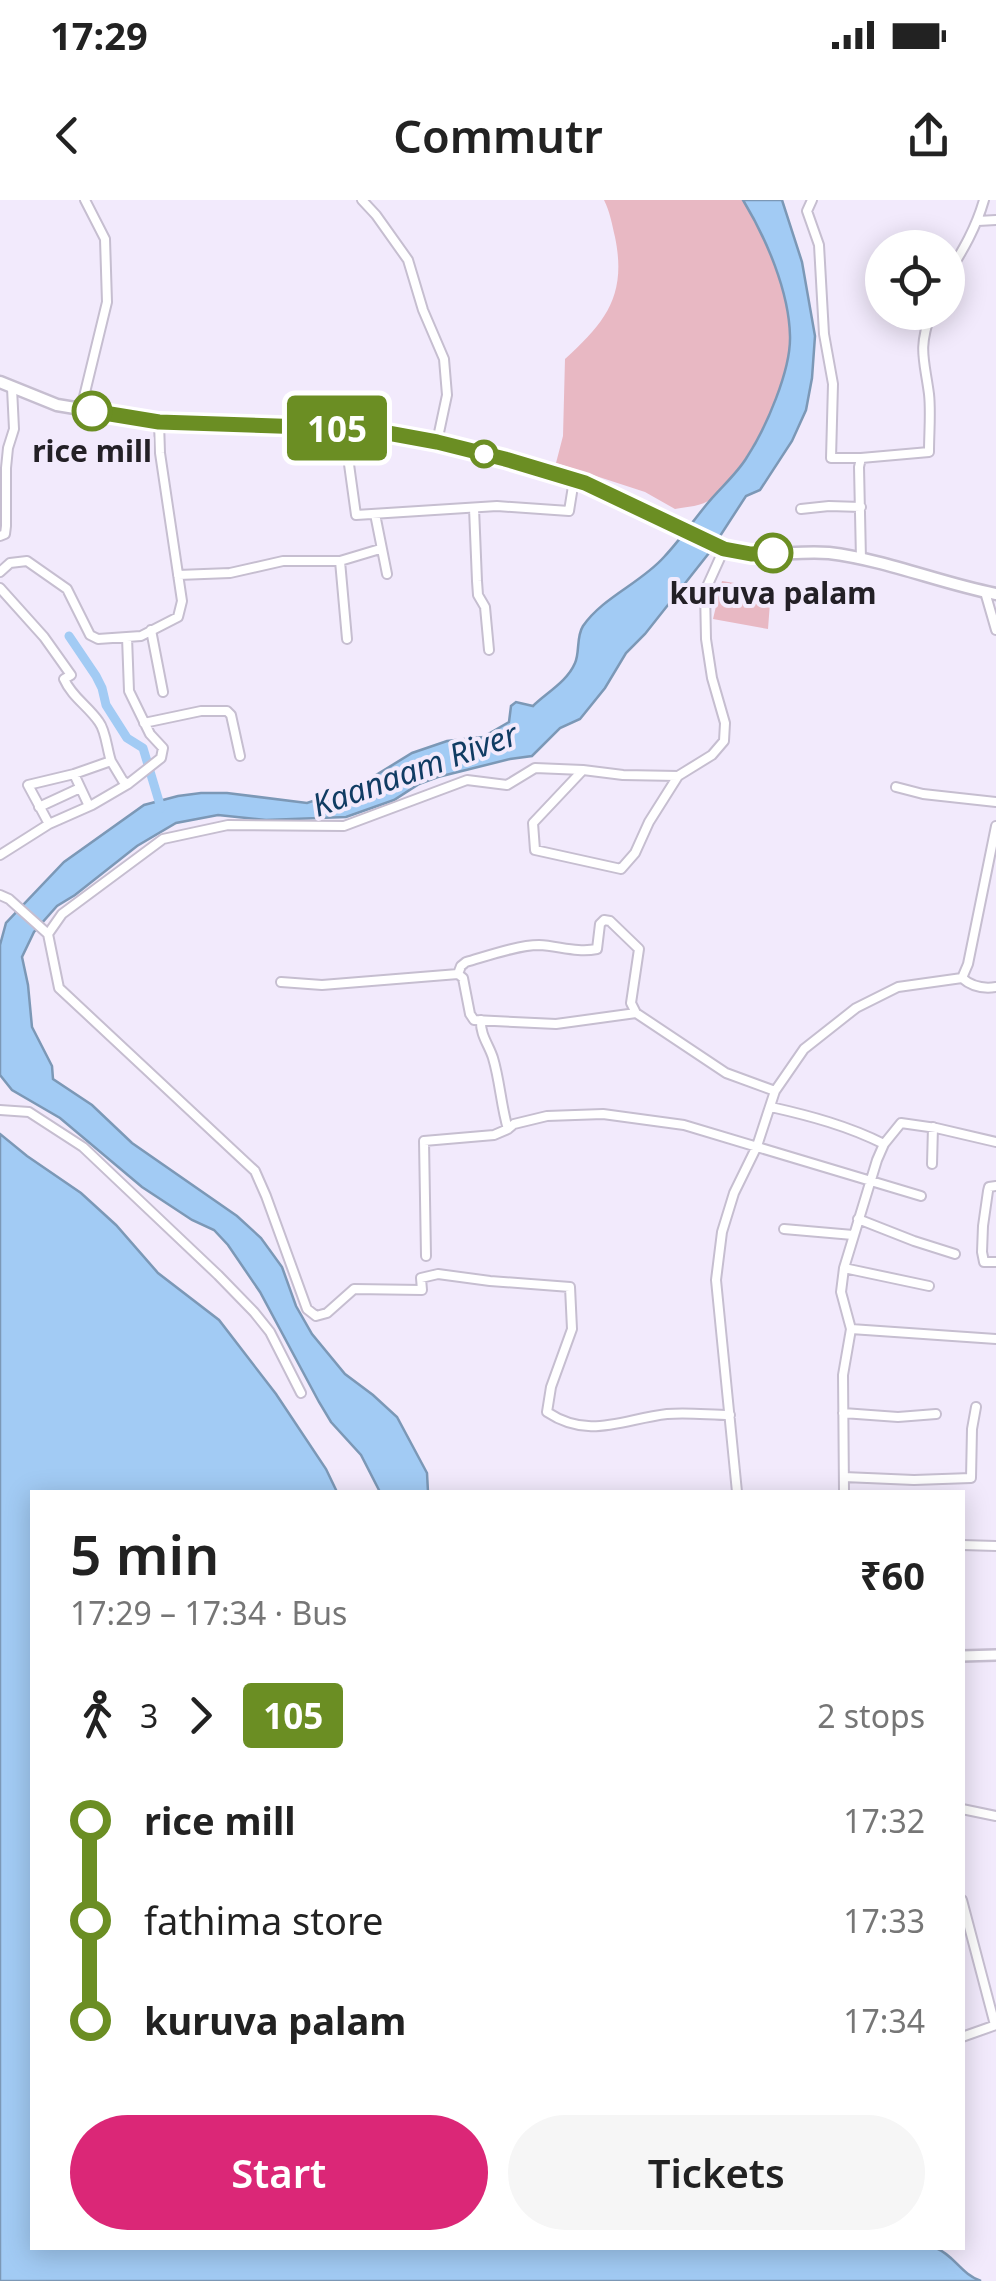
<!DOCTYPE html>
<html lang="en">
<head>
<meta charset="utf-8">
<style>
	:root { --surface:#fff; --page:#f6f6f6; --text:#222; --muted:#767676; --accent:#db2777 }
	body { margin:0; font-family:"Noto Sans",sans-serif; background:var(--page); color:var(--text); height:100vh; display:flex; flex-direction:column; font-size:38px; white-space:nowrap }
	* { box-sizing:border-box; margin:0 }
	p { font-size:32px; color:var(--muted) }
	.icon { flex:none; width:55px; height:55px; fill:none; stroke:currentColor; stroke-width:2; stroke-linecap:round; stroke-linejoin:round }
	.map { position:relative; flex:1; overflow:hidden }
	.details { position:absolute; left:30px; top:1290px; width:935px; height:760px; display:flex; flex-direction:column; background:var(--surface); border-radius:0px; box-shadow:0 5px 25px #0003 }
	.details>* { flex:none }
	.badge { padding:0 20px; border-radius:8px; font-size:35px; line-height:65px }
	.controls { position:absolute; left:865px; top:30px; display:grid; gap:20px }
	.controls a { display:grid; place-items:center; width:100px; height:100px; border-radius:50%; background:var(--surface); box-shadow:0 5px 25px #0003; font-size:50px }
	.map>.badge { position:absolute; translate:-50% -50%; box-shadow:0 0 0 5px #fff }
	.legs { display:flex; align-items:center; gap:15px; height:110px; padding:0 40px; font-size:32px }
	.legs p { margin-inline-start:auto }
	.headline { display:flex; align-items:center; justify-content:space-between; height:170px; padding:0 40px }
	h1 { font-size:55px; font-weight:600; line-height:75px }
	.primary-button { display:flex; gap:20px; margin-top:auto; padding:20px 40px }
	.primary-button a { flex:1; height:115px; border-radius:60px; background:var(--accent); color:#fff; font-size:40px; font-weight:600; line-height:115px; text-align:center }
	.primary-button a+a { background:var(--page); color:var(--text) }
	ul { padding:0 40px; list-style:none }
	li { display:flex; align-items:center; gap:35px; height:100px; font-size:38px }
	li i { display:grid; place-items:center; width:15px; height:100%; margin:0 12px; background:currentColor }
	li i::after { content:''; width:25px; height:25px; margin:-12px; border:8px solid; border-radius:50%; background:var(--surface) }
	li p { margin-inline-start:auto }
	li:first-child i { background:linear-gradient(#0000 50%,currentColor 0) }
	li:last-child i { background:linear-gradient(currentColor 50%,#0000 0) }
	.status { display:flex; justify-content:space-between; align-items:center; height:70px; padding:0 50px; background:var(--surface); direction:ltr }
	.status svg { height:28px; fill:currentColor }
	header { display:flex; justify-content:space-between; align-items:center; height:130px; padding:0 40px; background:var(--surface); font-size:45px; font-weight:600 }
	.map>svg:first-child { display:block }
	.green { fill:#e8b8c3 }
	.water { fill:#a2cbf4; stroke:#7c98b6; stroke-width:2.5 }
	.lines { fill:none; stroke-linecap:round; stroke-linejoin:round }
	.canal { stroke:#a2cbf4; stroke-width:9 }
	.minor-casing { stroke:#c6bed0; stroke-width:12 }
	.tertiary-casing { stroke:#c6bed0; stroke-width:14 }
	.secondary-casing { stroke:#c6bed0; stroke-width:15 }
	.minor { stroke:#fff; stroke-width:8 }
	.tertiary { stroke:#fff; stroke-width:9 }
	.secondary { stroke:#fff; stroke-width:10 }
	.line-1-casing { stroke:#fff; stroke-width:22 }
	.line-1 { stroke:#6b8e23; stroke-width:15 }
	.stop-1-dot { fill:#fff; stroke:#6b8e23; stroke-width:5 }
	.labels { text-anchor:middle; stroke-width:8; stroke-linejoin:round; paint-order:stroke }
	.stop-label { font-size:30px; font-weight:bold; fill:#232026; stroke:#f2eafc }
	.water-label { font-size:32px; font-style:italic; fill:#103c63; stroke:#f2eafc }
</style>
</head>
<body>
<div class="status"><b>17:29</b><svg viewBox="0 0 49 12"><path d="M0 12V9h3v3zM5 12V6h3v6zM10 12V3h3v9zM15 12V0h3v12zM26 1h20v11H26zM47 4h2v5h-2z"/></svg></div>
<header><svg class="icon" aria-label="back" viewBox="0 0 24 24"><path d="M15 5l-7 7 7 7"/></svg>Commutr<svg class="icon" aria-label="share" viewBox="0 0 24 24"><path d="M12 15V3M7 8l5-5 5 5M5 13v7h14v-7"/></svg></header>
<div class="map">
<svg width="996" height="2081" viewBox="0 0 996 2081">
	<rect width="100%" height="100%" fill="#f2eafc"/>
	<path class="green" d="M604 0H743C766 38 790 92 790 137 791 184 747 269 711 299 703 306 686 307 675 309L645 292 556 263 563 236 565 159C606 122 627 95 615 37 612 24 610 12 604 0Z
		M722 381 771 389 768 429 713 419Z"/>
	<path class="water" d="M743 0H782L802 62 815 136 812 178 806 210 792 241 760 290 746 296 709 353 645 434 626 453 605 488 580 519 560 528 532 556 510 559 438 577 419 584 394 600 346 617 266 620 218 615 176 623 137 646 75 695 57 706 34 732 22 757 28 785 32 827 52 866 53 879 92 905 132 943 237 1016 261 1038 282 1067 296 1106 312 1134 345 1174 373 1195 397 1217 427 1273 428 1292H380L361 1255 331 1222 319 1202 260 1092 228 1045 214 1030 192 1020 142 987 60 918 12 890 0 875V745L6 723 64 662 144 605 178 596 201 593H227L307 603 358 586 412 553 447 541 483 537 509 522 511 506 516 502 533 506C546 493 567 482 575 463 580 452 576 437 583 426 603 397 641 383 664 357 680 340 693 321 707 304 720 288 737 274 747 257 766 228 791 170 790 136 789 91 766 38 743 0Z
		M0 934 27 956 81 993 116 1025 158 1073 219 1120 276 1194 326 1269 337 1292H32V2048H936C955 2056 961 2074 981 2081H0Z"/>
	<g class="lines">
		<path class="canal" d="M69 436 96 476 102 488 106 505 127 538 143 548 161 608"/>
		<defs>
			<path id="minor" d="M362 0 376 15 408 60 423 110 444 159 447 195 437 242
				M812 0 807 11 819 45 824 134 833 184 831 258H861
				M978 21 996 20
				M948 74C963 50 976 28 984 0
				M81 209 107 102 105 39 85 0
				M344 228 356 315 497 306 569 311 574 280
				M474 308 477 381 478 395 485 407 489 450
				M801 309 829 306 861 307
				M375 314 387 374
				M0 336 5 334 6 326V268L8 248 14 229 12 188
				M861 359 859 267 861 258 929 252C929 233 931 212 929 194 924 157 918 150 931 112
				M340 361 347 439
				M0 372 10 363 27 361 67 389 90 435 98 439 141 436 178 417 182 401 160 253 159 222
				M178 375 230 373 283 361H340L380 349
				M0 388 44 437 71 475 64 479C72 497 88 506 99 522 106 531 107 550 111 561
				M985 392 996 430
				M151 430 163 492
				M144 523 201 511H227L231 515 240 556
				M583 570 623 575 678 576
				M74 574 89 606
				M896 587 923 594 996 602
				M39 607 80 588
				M49 624 92 605 128 584
				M0 655 49 624 28 585 74 574 111 561 123 581 128 584 161 558 163 548 150 534 129 491 127 437
				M0 695 9 699 48 734 59 788 255 971 266 996 307 1109 316 1116 327 1113 354 1089 422 1090 421 1078 438 1074 490 1081 570 1087 572 1129 551 1187 547 1212C589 1240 623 1219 667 1214 688 1212 710 1215 730 1215
				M48 734 62 714 163 639 228 625 344 626 467 580 507 585 535 568 583 570 533 623 535 650 621 669 635 653 649 622 678 576 712 555 724 541 725 523 712 478 706 439 705 391 724 349
				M458 774 461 766 466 762C487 756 518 745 539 745 559 746 577 753 597 749L600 724 604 720 610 721 639 749 631 803 636 813
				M962 778C971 786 983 789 996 787
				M281 782 322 785 458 774 463 778 470 814 474 820 556 824 636 813 726 873 775 891
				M481 820C480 835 489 845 493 858 500 881 501 906 508 929
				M771 907C811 916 848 926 884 944
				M0 910 29 912 83 947 218 1075 254 1112 270 1132 301 1193
				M932 964 933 927
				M996 986 989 987 988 991 983 1026 982 1052 984 1062H996
				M858 1019 914 1041 955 1054
				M784 1029 853 1035
				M426 1056 424 941 494 935 508 929 514 924 547 916 603 914 684 925 921 996
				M844 1068 929 1086
				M851 1129 996 1139
				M843 1213 898 1217 936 1214
				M844 1277 914 1280 971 1278 972 1229 976 1207
				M737 1292 716 1080 722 1032 734 993 757 946 775 891 804 849 856 808 898 787 962 778 968 764 996 626
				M844 1292 843 1175 851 1129 841 1092 844 1068 877 960 884 944 901 923 936 928 996 942
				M962 1345 996 1346
				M962 1609 996 1616
				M962 1700 995 1825
				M962 1837 996 1825"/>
			<path id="tertiary" d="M962 1456 996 1455"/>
			<path id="secondary" d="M0 182 57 205 159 222 366 229 437 242 505 259 585 283 721 348C756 360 793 350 829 353 886 360 940 383 996 394"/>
		</defs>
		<use href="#minor" class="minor-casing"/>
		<use href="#tertiary" class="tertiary-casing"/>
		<use href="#secondary" class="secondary-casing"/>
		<use href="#minor" class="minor"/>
		<use href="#tertiary" class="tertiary"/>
		<use href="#secondary" class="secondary"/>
	</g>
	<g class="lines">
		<defs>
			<path id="line-1" d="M92 211 159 222 366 229 437 242 505 259 585 283 724 349 751 354 773 353"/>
		</defs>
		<use href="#line-1" class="line-1-casing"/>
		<use href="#line-1" class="line-1"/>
	</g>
	<g class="stop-1-dot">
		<circle cx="92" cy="211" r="18"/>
		<circle cx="484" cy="254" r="12"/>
		<circle cx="773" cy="353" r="18"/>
	</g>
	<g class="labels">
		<g class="stop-label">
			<text x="92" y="262">rice mill</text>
			<text x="773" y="404">kuruva palam</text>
		</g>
		<g class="water-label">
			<text transform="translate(415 570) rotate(-20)" y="11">Kaanaam River</text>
		</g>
	</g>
</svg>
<div class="controls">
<a><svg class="icon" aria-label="locate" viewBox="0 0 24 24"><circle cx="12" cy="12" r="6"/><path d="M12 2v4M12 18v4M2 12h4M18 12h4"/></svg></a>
</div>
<b class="badge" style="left:337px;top:228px;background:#6b8e23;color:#fff">105</b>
<section class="details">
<div class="headline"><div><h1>5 min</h1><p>17:29 – 17:34 · Bus</p></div><b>₹60</b></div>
<div class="legs"><svg class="icon" aria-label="walk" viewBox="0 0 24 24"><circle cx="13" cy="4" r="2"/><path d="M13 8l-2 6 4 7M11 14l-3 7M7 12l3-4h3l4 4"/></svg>3<svg class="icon" aria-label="forward" viewBox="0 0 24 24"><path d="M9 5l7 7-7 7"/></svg><b class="badge" style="background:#6b8e23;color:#fff">105</b><p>2 stops</p></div>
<ul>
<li><i style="color:#6b8e23"></i><b>rice mill</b><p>17:32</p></li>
<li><i style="color:#6b8e23"></i><span>fathima store</span><p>17:33</p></li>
<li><i style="color:#6b8e23"></i><b>kuruva palam</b><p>17:34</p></li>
</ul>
<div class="primary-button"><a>Start</a><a>Tickets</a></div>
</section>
</div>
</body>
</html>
